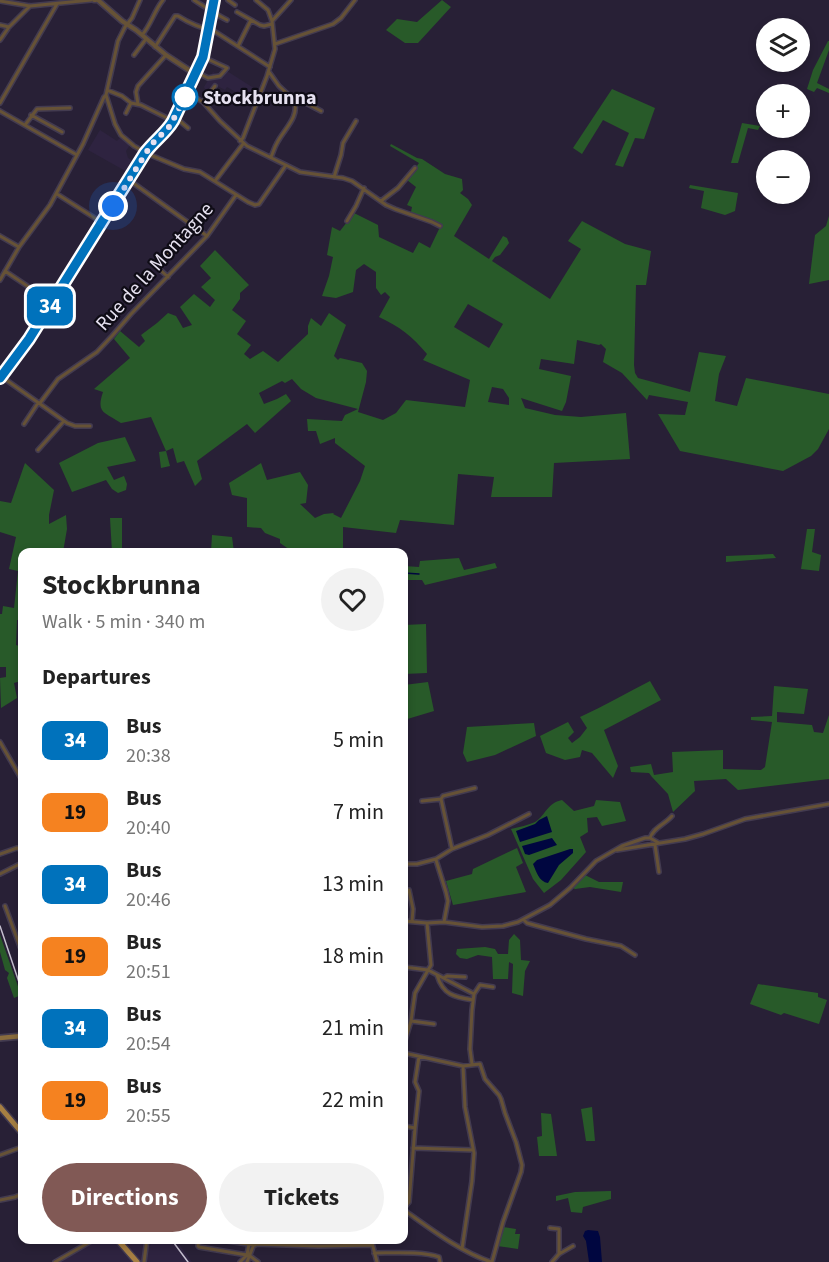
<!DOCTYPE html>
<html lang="en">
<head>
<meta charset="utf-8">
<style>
	:root { --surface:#fff; --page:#f2f2f2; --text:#222; --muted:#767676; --accent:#815955 }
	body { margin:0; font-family:"Source Sans 3",sans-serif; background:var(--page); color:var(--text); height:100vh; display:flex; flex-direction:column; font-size:22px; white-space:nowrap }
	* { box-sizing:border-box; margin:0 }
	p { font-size:20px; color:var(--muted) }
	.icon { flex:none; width:33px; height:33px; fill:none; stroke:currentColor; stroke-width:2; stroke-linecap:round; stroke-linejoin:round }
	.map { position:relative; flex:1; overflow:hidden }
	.details { position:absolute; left:18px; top:548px; width:390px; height:696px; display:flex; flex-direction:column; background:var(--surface); border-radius:12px; box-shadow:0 3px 9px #0003 }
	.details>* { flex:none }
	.badge { padding:0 12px; border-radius:9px; font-size:21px; line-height:39px }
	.fabs { position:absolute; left:756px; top:18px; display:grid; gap:12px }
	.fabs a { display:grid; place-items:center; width:54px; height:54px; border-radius:50%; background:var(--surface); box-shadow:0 3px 9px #0003; font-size:30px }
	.you { position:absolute; width:30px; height:30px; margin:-15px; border:4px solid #fff; border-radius:50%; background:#1a73e8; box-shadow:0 0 0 9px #1a73e833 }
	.map>.badge { position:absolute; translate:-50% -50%; box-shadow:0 0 0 3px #fff }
	h2 { padding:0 24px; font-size:22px; line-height:54px }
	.round { display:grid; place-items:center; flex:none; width:63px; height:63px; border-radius:32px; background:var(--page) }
	.headline { display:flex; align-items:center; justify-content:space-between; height:102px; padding:0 24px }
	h1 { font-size:28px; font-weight:700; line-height:45px }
	.primary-button { display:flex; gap:12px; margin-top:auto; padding:12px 24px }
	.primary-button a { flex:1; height:69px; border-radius:36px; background:var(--accent); color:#fff; font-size:24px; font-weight:700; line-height:69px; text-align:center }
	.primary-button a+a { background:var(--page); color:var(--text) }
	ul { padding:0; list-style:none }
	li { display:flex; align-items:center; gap:18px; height:72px; padding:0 24px }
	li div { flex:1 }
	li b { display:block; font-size:22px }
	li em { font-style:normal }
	li .badge { min-width:66px; font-weight:700; text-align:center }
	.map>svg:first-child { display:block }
	.built { fill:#2e2340 }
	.green { fill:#285a29; fill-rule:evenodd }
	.water { fill:#000640 }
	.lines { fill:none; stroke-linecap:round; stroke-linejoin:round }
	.stream { stroke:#000640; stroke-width:1.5 }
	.minor-casing { stroke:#433b50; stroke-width:6 }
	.tertiary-casing { stroke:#433b50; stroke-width:7 }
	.secondary-casing { stroke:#433b50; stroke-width:8 }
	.primary-casing { stroke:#433b50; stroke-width:8 }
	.minor { stroke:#665236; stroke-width:3 }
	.tertiary { stroke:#665236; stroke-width:4 }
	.secondary { stroke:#8a6c3d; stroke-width:4.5 }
	.primary { stroke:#a67f42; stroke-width:5 }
	.rail { stroke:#c5bfcf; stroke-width:1.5 }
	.line-casing { stroke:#fff; stroke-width:14 }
	.line { stroke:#0072bc; stroke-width:9 }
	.walk { stroke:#e6e1f0; stroke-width:6; stroke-dasharray:0 10.8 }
	.stop-dot { fill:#fff; stroke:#0072bc; stroke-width:3 }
	.labels { text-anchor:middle; stroke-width:4.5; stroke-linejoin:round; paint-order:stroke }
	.stop-label { font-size:20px; font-weight:bold; fill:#e6e1f0; stroke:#0f0c16; text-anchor:start }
	.street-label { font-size:20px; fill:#e6e1f0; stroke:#0f0c16 }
</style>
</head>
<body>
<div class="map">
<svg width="829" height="1262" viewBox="0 0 829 1262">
	<rect width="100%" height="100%" fill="#282036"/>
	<path class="built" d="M227 71 260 92 255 103 227 87 225 90 214 84 210 92 205 89 204 87 213 72 223 78Z
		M100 130 117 141 121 137 130 145 126 151 128 158 136 163 129 173 88 150Z
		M91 1239H144L145 1245 150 1246 151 1239H175L192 1262H52Z"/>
	<path class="green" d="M442 0 451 7 418 43H405L386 30 397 19 417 22Z
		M828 41H829V50L817 83 829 89V93L817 88 814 92 807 89 813 70Z
		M612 89 655 108 644 139 635 138 623 167 615 165 629 133 603 120 582 154 573 148Z
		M742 123 760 126 758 130 748 128 738 163H731Z
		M391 144 417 158 422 159 445 174 462 179 463 190 460 193 468 199 472 205 454 236 489 259 503 236 507 238 509 243 500 255 495 257 492 261 550 299 581 249 568 241 582 221 625 244 651 251 646 285H636L634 365 635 373 638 378 690 392 699 352 726 356 719 374 715 401 737 406 746 378 829 394V429L818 449 811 456 783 471 680 451 658 414 685 415 688 402 649 395 647 400 622 373 603 362 606 349 601 344 599 345 577 340 574 364 541 359 539 369 571 376 566 402 562 411 521 398 525 408 555 415 581 417 626 413 630 459 554 463 552 497H491L494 477 458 474 454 525 400 520 396 533 343 527V552H293L280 543V539L265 533 261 528 247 527V498L232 495 229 483 261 463 267 480 300 472 308 485 306 503 300 504 315 518 324 514 334 513 333 514 341 518 360 481 365 466 335 443V438L320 444 316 431H308L307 419 342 421 345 415 358 409 316 398 301 389 292 379 285 383 282 381 259 393 264 404 277 399 286 394 291 401 255 433 247 424 197 461 202 479 195 486 184 461 177 463 173 448 166 451 170 466 161 468 159 452 166 451 151 417 121 423C104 412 96 413 103 392L94 389 130 358 114 339 120 331 139 347 145 341 141 335 157 323 168 313 176 316 183 328 192 325 180 307 194 294 210 307 215 300 201 287 211 278 200 266 215 250 249 285 240 293V299L232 310 246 321 237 334 251 345 244 354 250 359 263 351 278 362 308 334V326L311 318 321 326 329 313 346 325 334 356 338 360 340 358 362 363 367 371 366 382 358 412 383 420 396 413 406 400 465 407 470 380 423 360 427 354C412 336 400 327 379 317L390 297 385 292 381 295 376 288V272L364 264 356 270 353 292 336 298 322 296 329 276 333 257 327 255 332 227 340 231 354 213 378 225 379 237 413 253 419 242 430 248 440 227 411 212 412 207 407 205 416 187 407 180 419 163 390 146ZM468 304 503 324 489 348 454 327ZM492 387 503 389 509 398V405L488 402Z
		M690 185 738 193 735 211 725 215 701 208 704 191 689 188Z
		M829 216V280L809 284 815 235 826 226Z
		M125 437 136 461 107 467 114 480 124 476 127 484 126 490 118 493 112 489 106 480 72 492 59 463 98 443Z
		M25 463 54 490 49 515V524L66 515 67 529 63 552H22V620H17L16 645 22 647V663H20L21 681 14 683 17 698 1 708 0 678 6 677V667H0V614H2L3 606 14 608 18 571 9 569 16 537 0 532V501L11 503Z
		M110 518H122V552H112Z
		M807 529H815L812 552 821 555 819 571 801 569Z
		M212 535 232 537 234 552H211Z
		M773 554 776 558 726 562V556Z
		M459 558 464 570 495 563 497 568 425 585 422 580H404V566L419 567 420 561Z
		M426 624 427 673 404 674V625Z
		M650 681 661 700 604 730 618 766 613 778 592 753 582 750 580 757 565 760 546 753 540 736 568 722 574 732 568 738 572 743 580 737 587 728 580 717C604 706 626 693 650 681Z
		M428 682 434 711 404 720V685Z
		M774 686 808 689 804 714 777 712V722L812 725 814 732 823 733 829 715V779L738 790 726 779 694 781 695 791 673 812 668 794 652 777 649 773 631 772 630 767 651 764 654 775 673 772 672 752 723 750V769L761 770 765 767 772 722 751 720V717L772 716Z
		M534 723 536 736 495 755 467 762 463 753 467 727Z
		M562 800 574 811 594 806 596 800 620 802 626 821 602 826 597 817 587 818 588 832 580 837 586 852 561 880 544 893 533 879 511 829C519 827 529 825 535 822 546 815 547 803 562 800Z
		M517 848 523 863 516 867 526 892 453 905 446 881 472 874 473 869Z
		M585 875 599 882H623L621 892 590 887 575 889 573 888Z
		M514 934 520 940 521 960 530 961 525 971 523 996 512 993 513 964 509 962 508 979H493L492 957 478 955 467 959 460 958 456 954 457 949 485 947 495 949 498 954H508L509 940Z
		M0 935 21 995 14 998 7 978 9 973 5 970 0 952Z
		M758 984 818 993V997L827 1000 819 1024 784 1013 781 1015 750 1004Z
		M592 1107 595 1141H586L581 1109Z
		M541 1113 551 1114 557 1156H539L537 1137 542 1136Z
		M611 1191V1199L583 1207 582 1213 571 1212 568 1198 556 1201V1196L575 1192Z
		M503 1227 516 1229 515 1234H520L518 1249 497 1246Z"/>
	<path class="water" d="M547 816 552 832 520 842 516 831 535 824 539 820Z
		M552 838 557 845 529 855 525 854 522 846Z
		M570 849H573V853L559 865 548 883C539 882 536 871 533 864L537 860Z
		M588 1230 598 1231 600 1237 602 1262H589L586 1241 583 1236 585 1231Z"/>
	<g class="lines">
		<path class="stream" d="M404 573 419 574"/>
		<defs>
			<path id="minor" d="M194 0C205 7 215 14 227 20
				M228 0 235 5
				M0 1 30 6 91 0
				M237 12 260 25 264 26 272 24
				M272 21 291 0
				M0 25 9 27
				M142 35C151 25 154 11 163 0
				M0 40 9 27 30 6
				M275 44 333 24 341 18 355 0
				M238 46 251 20
				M155 47 175 16H178C189 23 200 28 214 31L270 67
				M134 55 146 39
				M196 72 208 78 220 76 227 68 203 57
				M269 72 279 86 294 100C300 117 284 129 277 143 274 148 273 153 271 157
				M107 90 122 96 131 103 141 105 173 121
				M187 93 203 102 220 121 247 146 300 172 343 178 352 181 386 205 395 209 432 222 440 226
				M106 95 115 124 121 135 134 146 148 154 184 169 200 172 248 202 255 205 259 204 286 165
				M294 100H300L321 111
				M203 102 215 86
				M0 103 57 4
				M138 104 136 92 138 86 166 55
				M0 111 77 155
				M126 113 131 103
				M31 115 62 132
				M175 117 188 128
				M25 125 37 109 70 108
				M240 141 243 138 267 76 275 49 272 21 268 10 256 0
				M334 177 341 155 343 143 356 121
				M129 180 207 236
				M215 181 243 144
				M57 194 101 222
				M381 201 398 188 415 168
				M347 221 356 206 364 188
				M0 236 19 247
				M5 271 51 302
				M168 277 157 267V265L192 225
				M0 280 19 247 50 205 83 144 104 97 106 95 118 41 125 27 132 18 140 0
				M2 377 67 423 75 426H90
				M40 403 58 379 97 352 112 336 131 314 207 236 236 195
				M24 424 38 403
				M38 450 64 421
				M0 742 22 780
				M422 801 441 799
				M650 838C653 828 664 825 672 816
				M655 845 659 872
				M452 849 441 799 443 796 475 788
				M617 850 685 839 703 834 745 819 829 804
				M0 854 17 848 22 850
				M436 860 446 892 448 901 444 922
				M404 864H417L436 859 452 849 488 835 529 814
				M0 874 22 863
				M409 890 413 909 412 921
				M5 906 22 952
				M524 920 527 923 534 925 586 939 621 946 635 955
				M404 921 427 923 444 922 482 927 503 926 518 922 550 905 570 888 596 861 622 846 645 838H650L659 843
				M404 967 428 970 474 994
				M437 975C443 995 454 997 473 1000
				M444 978 447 976 465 977
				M411 1021 434 1024
				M404 1044 411 1021 415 993 431 965 427 923
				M404 1053 463 1066 480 1064 485 1079 499 1095 501 1099 505 1113 516 1142 522 1165 521 1172 503 1222 492 1262
				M472 1064 470 1049 472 1010 474 994 480 985 493 987
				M404 1126 415 1128
				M413 1148 473 1150
				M0 1155 22 1147
				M0 1200 15 1197 22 1194
				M404 1208 409 1202 415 1128 419 1091 415 1082 419 1057
				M404 1210C431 1229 459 1251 491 1262
				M550 1228 559 1229V1254
				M199 1239 198 1246 199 1247 247 1255 249 1244
				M213 1239 255 1245
				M371 1239 377 1262
				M255 1244 318 1246 372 1245
				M462 1249 472 1181 474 1153 465 1107 463 1066
				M374 1253C393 1253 422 1251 439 1257L440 1262
				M250 1256 258 1262
				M55 1262 95 1239
				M144 1262 147 1239
				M240 1262 247 1255
				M247 1262 256 1239
				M552 1262 559 1254 573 1246"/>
			<path id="tertiary" d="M94 0H96
				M98 0 122 21 136 30 166 55 195 74"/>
			<path id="secondary" d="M0 1038 22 1036"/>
			<path id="primary" d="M0 378 29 339 145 153C154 141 166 133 173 121L203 57 214 0
				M0 1107 22 1133
				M117 1239 137 1262"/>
		</defs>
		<use href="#minor" class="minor-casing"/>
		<use href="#tertiary" class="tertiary-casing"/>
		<use href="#secondary" class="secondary-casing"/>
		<use href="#primary" class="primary-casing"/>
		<use href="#minor" class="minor"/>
		<use href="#tertiary" class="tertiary"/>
		<use href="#secondary" class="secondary"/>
		<use href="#primary" class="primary"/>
		<path class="rail" d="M0 926 22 991
			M171 1239 188 1262"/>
	</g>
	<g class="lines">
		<defs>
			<path id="line" d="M0 378 29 339 145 153C154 141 166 133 173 121L203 57 214 0"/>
		</defs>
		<use href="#line" class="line-casing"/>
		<use href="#line" class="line"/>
		<path class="walk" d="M113 206 151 145 170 126 187 93 185 97"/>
	</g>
	<circle class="stop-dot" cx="185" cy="97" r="12"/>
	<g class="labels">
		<g class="stop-label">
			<text x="203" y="104">Stockbrunna</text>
		</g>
		<g class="street-label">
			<text transform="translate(154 266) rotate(-48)" y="7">Rue de la Montagne</text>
		</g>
	</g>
</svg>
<div class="fabs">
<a><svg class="icon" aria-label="layers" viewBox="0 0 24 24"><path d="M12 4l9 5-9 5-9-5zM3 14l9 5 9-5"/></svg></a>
<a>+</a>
<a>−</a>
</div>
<div class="you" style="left:113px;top:206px"></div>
<b class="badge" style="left:50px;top:306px;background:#0072bc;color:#fff">34</b>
<section class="details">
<div class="headline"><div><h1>Stockbrunna</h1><p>Walk · 5 min · 340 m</p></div><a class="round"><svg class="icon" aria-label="heart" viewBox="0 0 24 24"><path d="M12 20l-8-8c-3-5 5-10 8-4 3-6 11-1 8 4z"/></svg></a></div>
<h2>Departures</h2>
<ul>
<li><span class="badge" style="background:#0072bc;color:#fff">34</span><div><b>Bus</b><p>20:38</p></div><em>5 min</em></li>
<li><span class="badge" style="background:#f58220;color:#111">19</span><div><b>Bus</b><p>20:40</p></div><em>7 min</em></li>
<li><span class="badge" style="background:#0072bc;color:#fff">34</span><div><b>Bus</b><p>20:46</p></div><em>13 min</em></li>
<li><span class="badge" style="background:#f58220;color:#111">19</span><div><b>Bus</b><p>20:51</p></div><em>18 min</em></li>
<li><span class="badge" style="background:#0072bc;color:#fff">34</span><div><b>Bus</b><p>20:54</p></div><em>21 min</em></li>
<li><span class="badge" style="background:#f58220;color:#111">19</span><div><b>Bus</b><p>20:55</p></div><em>22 min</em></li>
</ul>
<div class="primary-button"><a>Directions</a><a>Tickets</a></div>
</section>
</div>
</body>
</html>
